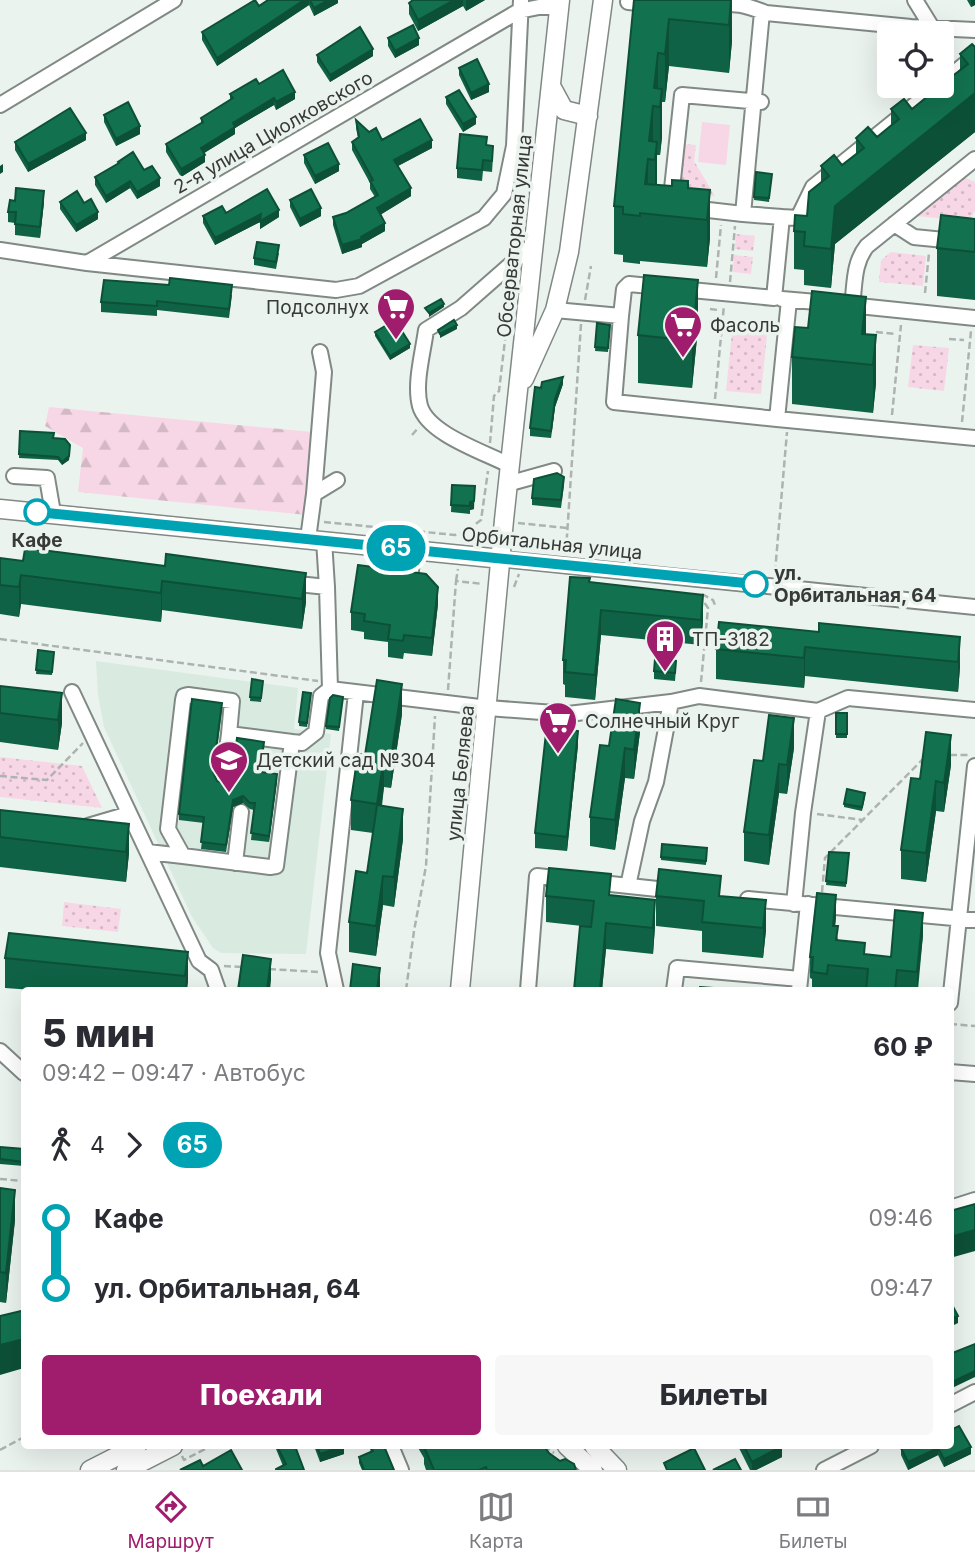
<!DOCTYPE html>
<html lang="ru">
<head>
<meta charset="utf-8">
<style>
	:root { --surface:#fff; --page:#f7f7f7; --text:#2b2b33; --muted:#7c7c81; --line:#e1e1e2; --accent:#a01d6d }
	body { margin:0; font-family:Inter,sans-serif; background:var(--page); color:var(--text); height:100vh; display:flex; flex-direction:column; font-size:26px; white-space:nowrap }
	* { box-sizing:border-box; margin:0 }
	p { font-size:23px; color:var(--muted) }
	.icon { flex:none; width:38px; height:38px; fill:none; stroke:currentColor; stroke-width:2; stroke-linecap:round; stroke-linejoin:round }
	.map { position:relative; flex:1; overflow:hidden }
	.drawer { position:absolute; left:21px; top:987px; width:933px; height:462px; display:flex; flex-direction:column; background:var(--surface); border-radius:7px; box-shadow:0 7px 28px #0002 }
	.drawer>* { flex:none }
	.badge { padding:0 14px; border-radius:23px; font-size:24px; line-height:46px }
	.fabs { position:absolute; left:877px; top:21px; display:grid; gap:14px }
	.fabs a { display:grid; place-items:center; width:77px; height:77px; border-radius:7px; background:var(--surface); box-shadow:0 7px 28px #0002; font-size:35px }
	.map>.badge { position:absolute; translate:-50% -50%; box-shadow:0 0 0 4px #fff }
	.legs { display:flex; align-items:center; gap:10px; height:77px; padding:0 21px; font-size:23px }
	.legs p { margin-inline-start:auto }
	.head { display:flex; align-items:center; justify-content:space-between; height:119px; padding:0 21px }
	h1 { font-size:38px; font-weight:800; line-height:52px }
	.cta { display:flex; gap:14px; margin-top:auto; padding:14px 21px }
	.cta a { flex:1; height:80px; border-radius:7px; background:var(--accent); color:#fff; font-size:28px; font-weight:800; line-height:80px; text-align:center }
	.cta a+a { background:var(--page); color:var(--text) }
	ul { padding:0 21px; list-style:none }
	li { display:flex; align-items:center; gap:24px; height:70px; font-size:26px }
	li i { display:grid; place-items:center; width:10px; height:100%; margin:0 9px; background:currentColor }
	li i::after { content:''; width:18px; height:18px; margin:-9px; border:5px solid; border-radius:50%; background:var(--surface) }
	li p { margin-inline-start:auto }
	li:first-child i { background:linear-gradient(#0000 50%,currentColor 0) }
	li:last-child i { background:linear-gradient(currentColor 50%,#0000 0) }
	.tab-bar { display:flex; justify-content:space-around; align-items:center; height:98px; border-top:2px solid var(--line); background:var(--surface); font-size:19px; color:var(--muted) }
	.tab-bar a { display:grid; justify-items:center; gap:4px }
	.tab-bar .on { color:var(--accent) }
	.map>svg:first-child { display:block }
	.built { fill:#d9eae1 }
	.grass { fill:url(#grass-dots) }
	.forest { fill:url(#forest-firs) }
	.pitch { fill:#f7d7e5 }
	.lines { fill:none; stroke-linecap:round; stroke-linejoin:round }
	.minor-casing { stroke:#818985; stroke-width:18 }
	.major-casing { stroke:#818985; stroke-width:21 }
	.path { stroke:#adb3b0; stroke-width:2.5; stroke-dasharray:7 3.5; stroke-linecap:butt }
	.minor { stroke:#fff; stroke-width:14 }
	.major { stroke:#fff; stroke-width:18 }
	.wall { fill:#0f6245 }
	.shaded-wall { fill:#0d5038 }
	.building { fill:#127250; stroke:#0d5038; stroke-width:2 }
	.line-1-casing { stroke:#fff; stroke-width:16 }
	.line-1 { stroke:#00a3b4; stroke-width:10 }
	.stop-1-dot { fill:#fff; stroke:#00a3b4; stroke-width:3.5 }
	.labels { text-anchor:middle; stroke-width:7; stroke-linejoin:round; paint-order:stroke }
	.street-label { font-size:19px; fill:#373a39; stroke:#ebf3ef }
	.poi-label { font-size:19px; fill:#373a39; stroke:#ebf3ef; text-anchor:start }
	.stop-label { font-size:19px; font-weight:bold; fill:#373a39; stroke:#ebf3ef }
</style>
</head>
<body>
<div class="map">
<svg width="975" height="1470" viewBox="0 0 975 1470">
	<defs>
		<pattern id="grass-dots" width="8" height="8" patternUnits="userSpaceOnUse" patternTransform="scale(1.75)"><rect width="8" height="8" fill="#f7d7e5"/><path d="M2 2h.1M6 6h.1" fill="none" stroke="#d4b9c5" stroke-width="1.8" stroke-linecap="round"/></pattern>
		<pattern id="forest-firs" width="22" height="20" patternUnits="userSpaceOnUse" patternTransform="scale(1.75)"><rect width="22" height="20" fill="#f7d7e5"/><path d="M5 1l3.5 6h-7zM16 11l3.5 6h-7z" fill="#d4b9c5"/></pattern>
	</defs>
	<rect width="100%" height="100%" fill="#ebf3ef"/>
	<path class="built" d="M96 661 298 688 294 729 331 734 306 954 221 953 213 948 192 917 104 727 98 695Z"/>
	<path class="grass" d="M682 144 696 145 694 161 715 196 677 192Z
		M964 177 975 182V211L969 221 916 216Z
		M736 234 755 236 753 251 735 249Z
		M891 252 926 256 923 286 879 282 881 260Z
		M734 255 753 257 751 274 733 272Z
		M733 322 768 325 761 394 726 391Z
		M913 345 949 348 944 391 908 387Z
		M0 757 82 766 102 808 0 797Z
		M64 902 121 909 118 932 62 926Z"/>
	<path class="forest" d="M49 407 312 432 307 515 78 492 83 448 45 426Z"/>
	<path class="pitch" d="M702 122 730 125 726 165 698 162Z"/>
	<g class="lines">
		<defs>
			<path id="minor" d="M915 0 931 26
				M628 2 652 4
				M714 8C733 0 748 6 766 13L911 27 975 30
				M942 83 975 56
				M0 105 174 0
				M671 198 682 95 761 102
				M691 208 743 214
				M782 217 798 218 813 187 938 86
				M894 224 914 237 975 243
				M0 250 87 263 519 11 539 7H559
				M87 263 336 290 359 286 484 218 504 194 514 146 521 0
				M782 299 828 303
				M849 305 975 318
				M852 306C855 285 853 263 867 246L975 159
				M555 310 621 316 624 289 629 284 774 298 782 217 743 214 762 12
				M621 316 614 402 777 419 789 300
				M777 419 975 438
				M509 465C484 452 428 434 420 406 414 384 423 353 426 330L461 308 534 244
				M14 476 47 478 53 513
				M507 484 554 471
				M314 494 324 372 320 352
				M308 539 314 494 337 480
				M502 559 975 607
				M410 580 413 550
				M288 583 327 587 324 540
				M327 587 330 689 488 708 568 714 671 702 699 696 818 711 848 698 975 710
				M72 692 199 961 211 970 218 990
				M188 695 232 701 229 734 292 742 276 866 270 867 183 856 168 829 183 700 184 696Z
				M292 742 302 743 316 732 321 696 330 689
				M223 780 229 734
				M88 826 129 814
				M148 852 183 856
				M235 863 241 812
				M592 882 676 891
				M628 886 642 821 656 782 671 702
				M748 899 975 920
				M794 904 803 813 818 711
				M336 990 328 953 356 693
				M528 990 537 876 564 879
				M674 990 677 968 800 979
				M799 990 808 904
				M950 1003 975 766
				M0 1051 24 1073
				M950 1072 975 1074
				M950 1208 975 1200
				M950 1405 975 1392
				M391 1446 401 1470
				M824 1470 871 1446"/>
			<path id="major" d="M551 86 564 110 588 116
				M524 379 555 310 569 252 603 0
				M0 509 502 559
				M460 990 504 520 560 0
				M567 1446 593 1470
				M594 1446 617 1470
				M90 1470 137 1446
				M126 1470 173 1446"/>
		</defs>
		<use href="#minor" class="minor-casing"/>
		<use href="#major" class="major-casing"/>
		<path class="path" d="M716 278 721 225
			M730 282 735 226
			M925 293 929 253
			M585 300 591 266
			M710 309 718 310
			M876 332 895 334
			M949 339 964 340
			M715 399 724 305
			M892 415 901 325
			M962 422 971 331
			M412 435 419 427
			M490 443 494 396 499 391 512 281
			M324 522 455 535 463 533
			M518 523 567 528
			M462 538 463 533 481 520 488 471
			M566 551 581 324
			M775 572 787 432
			M456 581 458 569
			M514 587 519 574
			M702 594 713 600 715 605
			M0 639 318 681
			M701 682 708 608 704 602
			M448 690 456 581 483 584
			M950 755H968
			M0 776 47 780 83 743
			M817 814 863 820
			M822 892 825 858 924 758
			M224 966 242 967
			M269 969 318 972
			M378 988 389 990
			M406 990 414 931 426 866 435 716
			M950 1024 975 1026
			M0 1179 24 1181
			M544 1446 554 1453
			M0 1450 24 1437
			M182 1456 184 1460 211 1446"/>
		<use href="#minor" class="minor"/>
		<use href="#major" class="major"/>
	</g>
	<path class="wall" d="M268 0H338V3L314 16 309 5 217 66 202 40V32L259 6Z
		M413 0H485L466 11 463 6 418 31 409 14V3Z
		M634 0H732V41L729 73 669 66 665 102H662V137L660 155H657V185L710 190V238L707 267 640 261V264L623 262V255L614 254V206Z
		M967 0H975V5L971 7Z
		M388 38 419 45 395 58 388 46Z
		M972 44 975 132 835 244 831 288 804 285V270L794 269V231L807 216 821 182V166L842 165 856 154V138L877 137 891 126V109H912L924 99V86H942L960 70V54Z
		M317 55 373 56 330 82 317 62Z
		M459 68 489 92 471 100 459 75Z
		M259 84 295 99 276 110 274 105 235 128V134L204 153 205 162 181 177 166 152V144L201 123V118L230 100V94Z
		M446 97 476 124 463 132 446 104Z
		M104 115 140 134 116 146 104 122Z
		M356 120 369 132 382 140 432 148 398 166 411 196 381 214 385 231 362 244V247L342 254 333 225V217L346 213 375 197 370 189V183L352 150V142L358 138 356 128Z
		M86 140 28 172 15 150V142Z
		M487 145 493 157 492 172 483 171 482 181 457 178V168Z
		M304 155 339 171 315 184 304 163Z
		M118 162 160 186 137 199 130 188 106 203 95 185V177L118 164Z
		M756 172 772 174 769 202 754 200Z
		M290 200 321 216 300 227 290 207Z
		M44 202 40 238 15 235V223L8 222V212Z
		M60 202 84 203 98 219 76 232 60 209Z
		M203 216 279 217 260 229V222L215 245 203 223Z
		M975 219V300L937 296V248Z
		M279 253 276 269 254 265V258Z
		M232 295 229 318 157 310V316L101 312V302Z
		M597 323 610 325 608 352 595 351Z
		M698 328 692 388 638 383V335Z
		M375 332 410 348 390 360 375 336Z
		M866 334 876 335V383L873 413 792 404V357Z
		M563 384 555 407 551 438 530 436V428L541 388Z
		M20 431 54 438 70 449 69 460 62 465 58 460 19 458Z
		M452 485 474 509 470 510V514L451 512Z
		M564 485 561 508 532 505V498Z
		M0 558 23 561 306 573V602L302 629 162 610 161 622 21 604 19 617 0 614Z
		M590 582 703 620 701 645 601 635 595 700 565 697V685L563 684V660Z
		M438 604 432 656 404 653 403 659 388 657V642L364 639V632L351 630V612Z
		M819 632 960 637V667L958 692 805 676 804 688 716 679V649Z
		M38 650 54 652 52 675 36 674Z
		M676 668 675 681 654 679V671Z
		M252 679 263 684 261 702 250 701Z
		M0 686 62 693V723L58 750 0 742Z
		M311 693 307 727 299 726V722Z
		M343 697 339 731 326 729V726Z
		M222 709 214 774 217 781 222 783 231 779 264 748 261 772 277 780 269 842 251 840 254 810 250 809 243 803 233 807 226 852 201 849 204 823 179 820V814Z
		M836 713H847V738H836Z
		M402 714 391 788 384 787 382 806 403 839 394 907 383 905 376 956 349 952V922L367 873 373 833 351 830V800L365 755Z
		M640 732 634 779 625 778 615 850 590 846V817L609 746Z
		M578 745 567 851 535 848V833Z
		M794 748 787 794 779 793 769 865 744 861V832L763 761Z
		M951 765 944 812 936 811 926 882 901 879V850L920 779Z
		M865 797 862 811 844 807V804Z
		M0 810 129 853 126 882 0 867Z
		M707 848 706 865 661 860V857Z
		M829 852 849 853 846 887 826 885Z
		M611 895 655 926 653 954 606 949 602 990H574L591 927 546 922V896Z
		M656 896H721L766 930 763 958 702 952V931L656 926Z
		M836 917 835 926 838 940 865 954 891 957 923 935 918 990H864L828 987V990H812V979L810 978V957Z
		M188 952 187 990H33L5 988V958Z
		M0 1147 24 1149V1166L0 1164Z
		M0 1188 15 1220 6 1303 0 1302Z
		M276 1446H295L304 1470 283 1466 276 1449Z
		M314 1446H343L344 1454 320 1462Z
		M369 1446H384L394 1470H362L359 1463V1457L371 1452Z
		M417 1446H544L549 1453 560 1461 576 1470H426L424 1464V1458Z
		M738 1446H782V1457L756 1470H750Z
		M950 1446 971 1454 944 1467 938 1455 908 1470 901 1455V1448Z"/>
	<path class="shaded-wall" d="M304 0H309V5L217 66V58Z
		M328 0H338V3L314 16V8Z
		M454 0H463V6L418 31V20Z
		M466 0H485L466 11Z
		M731 0 732 41 729 73V25Z
		M971 0H975V5L971 7Z
		M669 19V66L665 102V54Z
		M419 38V45L395 58V51Z
		M373 49V56L330 82V75Z
		M658 53V101L654 88Z
		M489 84V92L471 100V93Z
		M662 89V137L660 155V107Z
		M295 92V99L276 110V102Z
		M975 93V132L835 244 831 288V249L835 206Z
		M274 98V105L235 128V134L201 155V148L233 123Z
		M653 106V154L649 141Z
		M476 117V124L463 132V124Z
		M140 126V134L116 146V139Z
		M86 133V140L28 172V164Z
		M432 140V148L394 168V160Z
		M657 142V190L655 208V160Z
		M205 155V162L181 177V169Z
		M648 159V207L645 184Z
		M3 164V172L0 174V166Z
		M339 164V171L315 184V176Z
		M160 178V186L137 199V192Z
		M130 181V188L106 203V196Z
		M411 188V196L377 217V208Z
		M710 190V238L707 267V220Z
		M44 191V202L40 238V227Z
		M321 208V216L300 227V219Z
		M279 210V217L260 229V222L215 245V238L261 214Z
		M98 212V219L76 232V225Z
		M385 223V231L362 244V247L342 254V245L361 237Z
		M698 280V328L692 388V341Z
		M866 297V345L862 334Z
		M444 304V307L429 317V313Z
		M457 325V329L440 338V334Z
		M876 335V383L873 413V365Z
		M410 344V348L390 360V356Z
		M563 377V384L555 407 551 438 555 399Z
		M70 449 69 460 62 465V462Z
		M475 486 474 509 470 510V502Z
		M306 573V602L302 629V599Z
		M21 575V604L19 617V587Z
		M162 581V610L161 622V593Z
		M438 587V604L432 656V638Z
		M703 595V620L701 645V620Z
		M601 610V635L595 700V675Z
		M960 637V667L958 692V662Z
		M805 647V676L804 688V658Z
		M402 684V714L391 788V758Z
		M62 693V723L58 750V720Z
		M640 703V732L634 779V750Z
		M794 718V748L787 794V765Z
		M578 731V745L567 851V837Z
		M951 735V765L944 812V783Z
		M625 748V778L615 850V820Z
		M384 757V787L377 834V804Z
		M779 764V793L769 865V835Z
		M277 774V780L269 842V836Z
		M936 781V811L926 882V853Z
		M243 796V803L233 807 226 852 233 800Z
		M403 809V839L394 907V877Z
		M129 824V853L126 882V852Z
		M383 876V905L376 956V926Z
		M836 895V917L833 947V926Z
		M655 900V926L653 954V928Z
		M766 900V930L763 958V928Z
		M923 913V935L917 990V972Z
		M606 923V949L602 990H600Z
		M188 952V982L187 990H185Z
		M271 959V980L270 990H267Z
		M380 968V990H377Z
		M15 1190V1220L6 1303V1273Z
		M975 1230V1251L950 1258V1237Z
		M958 1316V1323L950 1327V1319Z
		M24 1339V1368L0 1375V1345Z
		M975 1371V1377L950 1389V1383Z
		M344 1446V1454L320 1462V1454Z
		M782 1446V1457L756 1470H752V1462Z
		M971 1447V1454L944 1467V1459Z
		M938 1448V1455L908 1470V1462Z"/>
	<path class="building" d="M255 0 259 6 268 0H304L217 58 202 32Z
		M310 0H328L314 8Z
		M413 0H454L418 20 409 3Z
		M634 0H731L729 25 669 19 665 54 658 53 654 88 662 89 660 107 653 106 649 141 657 142 655 160 648 159 645 184 672 186V180L688 181V188L710 190 707 220 640 213V216L623 214V207L614 206Z
		M413 25 419 38 395 51 388 38Z
		M360 27 373 49 330 75 317 55Z
		M972 44 975 47V93L835 206 831 249 804 246 805 232 794 231 795 215 807 216 809 192 829 176 821 166 834 155 842 165 864 148 856 138 868 127 877 137 899 119 891 109 904 99 912 109 933 92 927 86H942V76L946 81 968 64 960 54Z
		M477 59 489 84 471 93 459 68Z
		M283 70 295 92 276 102 274 98 233 123 235 127 201 148 205 155 181 169 166 144 203 122 201 118 233 98 230 94 256 79 259 84Z
		M459 90 476 117 463 124 446 97Z
		M128 102 140 126 116 139 104 115Z
		M70 108 86 133 28 164 15 142Z
		M420 119 432 140 394 160 411 188 377 208 385 223 361 237 362 239 342 245 333 217 346 213 378 195 370 181 373 180 352 142 359 137 356 120 369 132 376 128 382 140Z
		M460 134 487 137 486 145 493 146 492 161 483 160 482 170 457 168Z
		M328 143 339 164 315 176 304 155Z
		M133 152 144 170 152 166 160 178 137 192 130 181 106 196 95 177 119 163 118 162Z
		M756 172 772 174 769 198 754 197Z
		M16 188 44 191 40 227 15 224 16 212H8L10 200 15 201Z
		M267 189 279 210 260 221 261 214 215 238 203 216 222 206 226 213Z
		M311 189 321 208 300 219 290 200Z
		M77 191 84 203 91 199 98 212 76 225 60 202Z
		M941 215 975 219V252L937 248Z
		M257 242 279 245 276 262 254 258Z
		M644 275 698 280 692 341 638 335Z
		M170 278 232 285 229 309 157 301V306L101 302 104 280 169 285Z
		M812 291 866 297 862 334 876 335 873 365 792 357 795 327 808 328Z
		M441 299 444 304 429 313 425 308Z
		M395 320 410 344 390 356 375 332Z
		M454 320 457 325 440 334 438 330Z
		M597 323 610 325 608 348 595 347Z
		M563 377 555 399 551 431 530 428 535 387 541 388 542 382Z
		M20 431 54 433 53 438 65 439 70 445 69 456 62 462 58 457 19 454Z
		M557 473 564 477 561 500 532 498 534 479Z
		M452 485 475 486 474 501 470 502V506L451 505Z
		M25 549 42 550 165 566 166 554 306 573 302 599 162 581 161 593 21 575 19 587 0 585V558L23 561Z
		M358 565 426 574 438 587 432 638 404 635 403 641 388 639 390 625 364 621 365 614 351 612Z
		M570 577 590 578 589 582 703 595 701 620 601 610 595 675 565 672 566 660H563Z
		M719 622 819 632V623L960 637 958 662 805 647 804 658 716 649Z
		M38 650 54 652 52 672 36 670Z
		M655 659 676 661 675 673 654 671Z
		M252 679 263 681 261 698 250 697Z
		M377 680 402 684 391 758 384 757 377 804 351 800 358 754 365 755Z
		M0 686 62 693 58 720 0 713Z
		M303 692 311 693 307 723 299 722Z
		M333 695 343 697 339 727 326 726 330 698Z
		M192 699 222 703 213 772 217 781 222 783 231 779 237 738 264 742 260 772 277 774 269 836 251 833 255 803H250L243 796 233 800 226 845 201 842 204 817 179 814Z
		M616 699 640 703 634 750 625 748 615 820 590 817 600 745 609 746Z
		M836 713H847V734H836Z
		M769 715 794 718 787 765 779 764 769 835 744 832 754 760 763 761Z
		M556 728 578 731 567 837 535 833 546 733Z
		M926 732 951 735 944 783 936 781 926 853 901 850 911 778 920 779Z
		M847 789 865 793 862 807 844 804Z
		M377 805 403 809 394 877 383 876 376 926 349 922 356 871 367 873Z
		M0 810 129 824 126 852 0 837Z
		M662 844 707 848 706 861 661 857Z
		M829 852 849 853 846 883 826 881Z
		M549 868 611 874 609 895 655 900 653 928 606 923 600 990H574L580 926 591 927 594 901 546 896Z
		M659 869 721 876 719 896 766 900 763 928 702 922 704 901 656 896Z
		M817 893 836 895 833 926H838L836 940 865 943 864 954 891 957 895 910 923 913 917 972 897 970 895 990H866L868 969 828 965 827 974 812 972 813 957H810Z
		M9 933 188 952 185 976 5 958Z
		M243 955 271 959 267 990H238Z
		M353 964 380 968 377 990H350Z
		M700 987 713 988V990H699Z
		M0 1147 24 1149V1162L0 1159Z
		M0 1188 15 1190 6 1273 0 1272Z
		M975 1204V1230L950 1237V1211Z
		M950 1301 958 1316 950 1319Z
		M21 1311H24V1339L0 1345V1316Z
		M975 1344V1371L950 1383V1354Z
		M959 1426 971 1447 944 1459 938 1448 908 1462 901 1448 905 1446H950V1428L951 1430Z
		M277 1446H295L304 1470H276V1469L286 1464Z
		M317 1446H344L320 1454Z
		M371 1446H384L394 1470H364L359 1457 373 1451Z
		M426 1446H544L549 1453 560 1461 565 1459 574 1464 576 1470H487L486 1467 479 1470H434L424 1447Z
		M744 1446H782L752 1462Z
		M694 1448 705 1470H667L664 1463Z
		M231 1450 242 1470H180L200 1460 203 1466Z
		M735 1459 741 1470H713Z"/>
	<g class="lines">
		<defs>
			<path id="line-1" d="M37 512 755 584"/>
		</defs>
		<use href="#line-1" class="line-1-casing"/>
		<use href="#line-1" class="line-1"/>
	</g>
	<defs>
		<symbol id="supermarket-pin" viewBox="-11 -11 22 30"><path d="M0 17L-7.5 6A9.5 9.5 0 1 1 7.5 6Z" fill="#a01d6d" stroke="#ebf3ef"/><path d="M-6-5.5h2.5l.6 2H6L4.5 2H-2.5L-4.4-4H-6ZM-1.5 3.2a1.3 1.3 0 1 0 .1 0ZM3 3.2a1.3 1.3 0 1 0 .1 0Z" fill="#fff"/></symbol>
		<symbol id="building-pin" viewBox="-11 -11 22 30"><path d="M0 17L-7.5 6A9.5 9.5 0 1 1 7.5 6Z" fill="#a01d6d" stroke="#ebf3ef"/><path d="M-4-6H4V6H1V3H-1V6H-4ZM-2.5-4.3h1.7v1.8h-1.7ZM.8-4.3h1.7v1.8H.8ZM-2.5-1h1.7V.8h-1.7ZM.8-1h1.7V.8H.8Z" fill="#fff"/></symbol>
		<symbol id="school-pin" viewBox="-11 -11 22 30"><path d="M0 17L-7.5 6A9.5 9.5 0 1 1 7.5 6Z" fill="#a01d6d" stroke="#ebf3ef"/><path d="M0-5L7-2L0 1L-7-2ZM-4 1L0 2.5L4 1V4Q0 6-4 4Z" fill="#fff"/></symbol>
	</defs>
	<g fill-rule="evenodd">
		<use href="#supermarket-pin" x="374" y="285" width="44" height="60"/>
		<use href="#supermarket-pin" x="661" y="303" width="44" height="60"/>
		<use href="#building-pin" x="643" y="617" width="44" height="60"/>
		<use href="#supermarket-pin" x="536" y="699" width="44" height="60"/>
		<use href="#school-pin" x="207" y="738" width="44" height="60"/>
	</g>
	<g class="stop-1-dot">
		<circle cx="37" cy="512" r="12"/>
		<circle cx="755" cy="584" r="12"/>
	</g>
	<g class="labels">
		<g class="street-label">
			<text transform="translate(273 132) rotate(-30)" y="7">2-я улица Циолковского</text>
			<text transform="translate(514 236) rotate(-84)" y="7">Обсерваторная улица</text>
			<text transform="translate(552 543) rotate(6)" y="7">Орбитальная улица</text>
			<text transform="translate(460 773) rotate(-84)" y="7">улица Беляева</text>
		</g>
		<g class="poi-label">
			<text x="369" y="314" text-anchor="end">Подсолнух</text>
			<text x="710" y="332">Фасоль</text>
			<text x="692" y="646">ТП-3182</text>
			<text x="585" y="728">Солнечный Круг</text>
			<text x="256" y="767">Детский сад №304</text>
		</g>
		<g class="stop-label">
			<text x="37" y="547">Кафе</text>
			<text x="774" y="580" text-anchor="start">ул.<tspan x="774" dy="22">Орбитальная, 64</tspan></text>
		</g>
	</g>
</svg>
<div class="fabs">
<a><svg class="icon" aria-label="locate" viewBox="0 0 24 24"><circle cx="12" cy="12" r="6"/><path d="M12 2v4M12 18v4M2 12h4M18 12h4"/></svg></a>
</div>
<b class="badge" style="left:396px;top:548px;background:#00a3b4;color:#fff">65</b>
<section class="drawer">
<div class="head"><div><h1>5 мин</h1><p>09:42 – 09:47 · Автобус</p></div><b>60 ₽</b></div>
<div class="legs"><svg class="icon" aria-label="walk" viewBox="0 0 24 24"><circle cx="13" cy="4" r="2"/><path d="M13 8l-2 6 4 7M11 14l-3 7M7 12l3-4h3l4 4"/></svg>4<svg class="icon" aria-label="forward" viewBox="0 0 24 24"><path d="M9 5l7 7-7 7"/></svg><b class="badge" style="background:#00a3b4;color:#fff">65</b></div>
<ul>
<li><i style="color:#00a3b4"></i><b>Кафе</b><p>09:46</p></li>
<li><i style="color:#00a3b4"></i><b>ул. Орбитальная, 64</b><p>09:47</p></li>
</ul>
<div class="cta"><a>Поехали</a><a>Билеты</a></div>
</section>
</div>
<nav class="tab-bar">
<a class="on"><svg class="icon" aria-label="directions" viewBox="0 0 24 24"><path d="M12 3l9 9-9 9-9-9zM9 14v-3h6M13 9l2 2-2 2"/></svg>Маршрут</a>
<a><svg class="icon" aria-label="map" viewBox="0 0 24 24"><path d="M3 6l6-2 6 2 6-2v14l-6 2-6-2-6 2zM9 4v14M15 6v14"/></svg>Карта</a>
<a><svg class="icon" aria-label="tickets" viewBox="0 0 24 24"><path d="M3 7h18v10H3zM15 7v10"/></svg>Билеты</a>
</nav>
</body>
</html>
